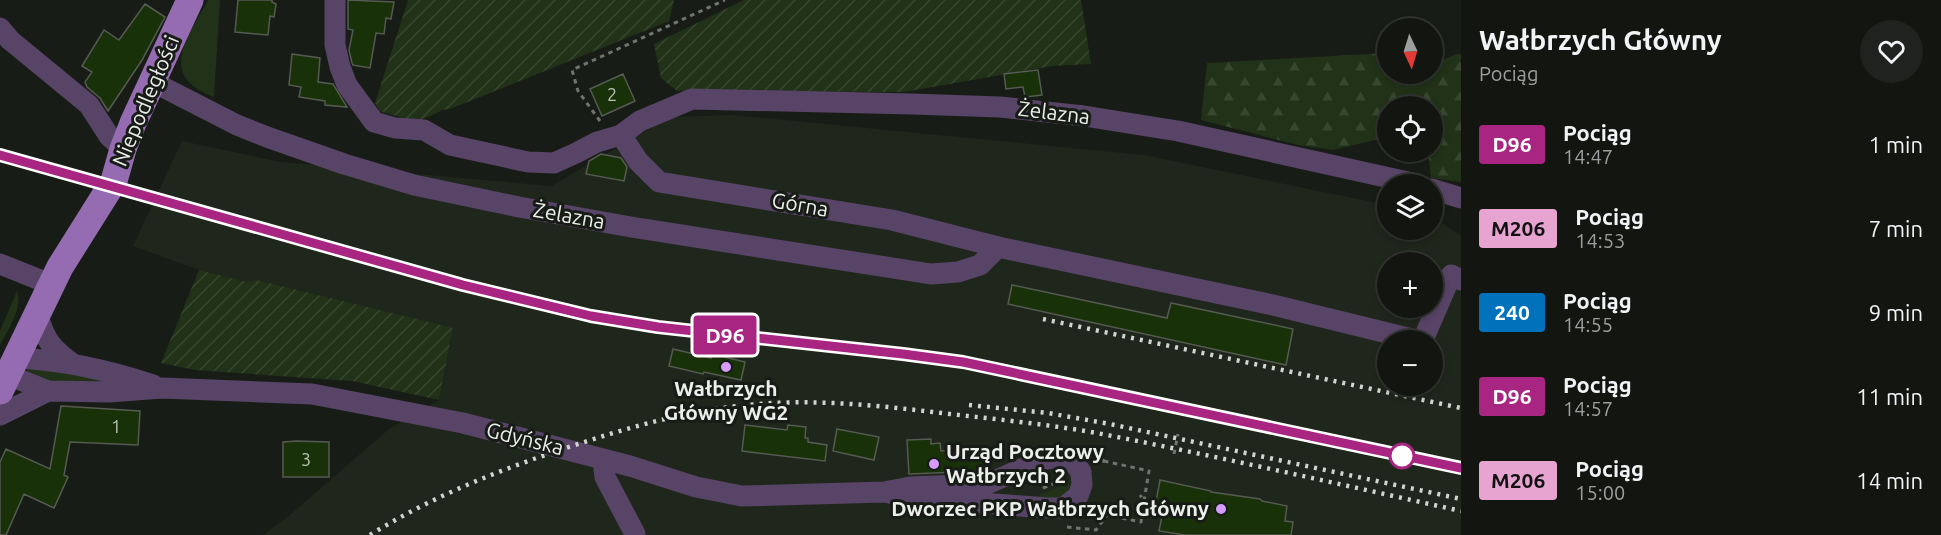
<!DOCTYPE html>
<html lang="pl">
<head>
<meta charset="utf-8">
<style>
	:root { --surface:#121510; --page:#1f221e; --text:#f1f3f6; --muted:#9c9f9f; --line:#313430 }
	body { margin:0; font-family:Ubuntu,sans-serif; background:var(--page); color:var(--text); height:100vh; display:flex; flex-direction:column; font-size:22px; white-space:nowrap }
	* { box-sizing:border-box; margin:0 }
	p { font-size:20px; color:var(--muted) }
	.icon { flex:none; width:33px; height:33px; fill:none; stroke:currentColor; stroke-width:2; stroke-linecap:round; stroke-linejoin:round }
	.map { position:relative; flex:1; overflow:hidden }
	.details { display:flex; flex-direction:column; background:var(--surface); width:480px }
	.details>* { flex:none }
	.badge { padding:0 12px; border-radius:4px; font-size:21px; line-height:39px }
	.needle { width:39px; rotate:176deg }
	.fabs { position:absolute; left:1377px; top:18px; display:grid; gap:12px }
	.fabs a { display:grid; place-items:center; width:66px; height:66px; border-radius:50%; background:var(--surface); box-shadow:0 3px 9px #0003,0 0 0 2px var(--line); font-size:30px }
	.map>.badge { position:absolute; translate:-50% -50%; box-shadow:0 0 0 3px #fff }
	.round { display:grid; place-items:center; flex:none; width:63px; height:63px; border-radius:32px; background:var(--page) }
	.overview { display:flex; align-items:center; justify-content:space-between; height:102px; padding:0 18px }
	h1 { font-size:28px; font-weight:700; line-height:45px }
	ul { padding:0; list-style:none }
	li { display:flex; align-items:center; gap:18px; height:84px; padding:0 18px }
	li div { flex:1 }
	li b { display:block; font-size:22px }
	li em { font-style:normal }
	li .badge { min-width:66px; font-weight:700; text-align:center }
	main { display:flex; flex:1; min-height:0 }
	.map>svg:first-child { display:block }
	.built { fill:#1f261b; fill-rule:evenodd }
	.grass { fill:#213218 }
	.forest { fill:url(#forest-firs) }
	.garden { fill:url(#garden-furrows) }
	.building { fill:#183108; stroke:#555a52; stroke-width:1.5 }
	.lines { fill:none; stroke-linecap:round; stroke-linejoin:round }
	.path { stroke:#70746f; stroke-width:3; stroke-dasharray:4.5 4.5; stroke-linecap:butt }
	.minor { stroke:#584466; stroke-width:21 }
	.major { stroke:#956cb1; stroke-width:27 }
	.rail { stroke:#d2d5d1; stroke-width:4.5; stroke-dasharray:3 6; stroke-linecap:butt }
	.line-casing { stroke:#fff; stroke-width:14 }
	.line { stroke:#a82682; stroke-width:9 }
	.poi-dot { fill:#d59cfb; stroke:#181c16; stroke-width:2 }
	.stop-dot { fill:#fff; stroke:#a82682; stroke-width:3 }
	.labels { text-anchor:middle; stroke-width:6; stroke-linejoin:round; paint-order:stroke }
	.number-label { font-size:18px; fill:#b7c0b2 }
	.street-label { font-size:21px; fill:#ecefeb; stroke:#181c16 }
	.poi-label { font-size:21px; font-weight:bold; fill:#ecefeb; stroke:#181c16 }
</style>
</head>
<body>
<main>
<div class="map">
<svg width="1461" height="535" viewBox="0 0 1461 535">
	<defs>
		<pattern id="forest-firs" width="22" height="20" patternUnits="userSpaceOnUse" patternTransform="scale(1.5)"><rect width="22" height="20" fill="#213218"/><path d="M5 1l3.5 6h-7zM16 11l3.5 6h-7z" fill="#37462e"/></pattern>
		<pattern id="garden-furrows" width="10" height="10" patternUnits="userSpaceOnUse" patternTransform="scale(1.5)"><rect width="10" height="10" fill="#213218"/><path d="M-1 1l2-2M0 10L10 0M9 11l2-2" fill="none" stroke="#37462e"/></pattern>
	</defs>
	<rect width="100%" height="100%" fill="#181c16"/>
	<path class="built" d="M733 115 1144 155 1387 205 1388 230H1432L1433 217 1461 236V535H263L291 514 389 429 439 400 453 329 258 280 247 282 199 270 133 246 182 141 281 162 551 186 670 117ZM1388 262H1432V308H1388ZM1388 340H1432V386H1388Z"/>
	<path class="grass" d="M208 0H220L214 97C156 75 188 38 208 0Z
		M17 291C23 308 8 330 0 345V331Z
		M33 366 112 382 47 381 27 372V368Z
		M1070 482V487L1064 498 1024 502Z"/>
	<path class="forest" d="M1387 53 1388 74H1432L1433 64 1457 54H1461V182L1431 178 1428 152H1432V106H1388L1387 137 1333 150 1298 145 1201 120 1207 63Z"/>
	<path class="garden" d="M408 0H674L669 21 450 109 443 110 417 122 379 111 375 103Z
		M744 0H1081L1091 64 1052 66 904 92 677 91 661 78 654 44Z
		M199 270 247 282 257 280 453 328 439 400 352 381 195 370 161 363Z"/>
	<path class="building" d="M238 0H272V2L276 4 274 17 270 16 268 35 235 32Z
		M348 0 394 2 391 19 386 18 384 34 376 33 370 68 353 65 352 63 349 50 353 30 348 29Z
		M145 4 165 17 142 60 108 111 100 98 87 87 85 82 92 72 82 66 104 30 119 40Z
		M292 54 320 58 318 82 333 84 347 107 325 105V101L299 97 301 87 289 85Z
		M1038 70 1042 95 1025 97 1023 87 1006 89 1004 74Z
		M623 74 635 101 602 116 590 89Z
		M601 154 621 158 627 167 624 181 586 174 589 161Z
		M1012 285 1167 318 1171 303 1293 329 1286 365 1008 304Z
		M673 349 711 358 712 354 745 362 741 380 704 372 703 374 669 366Z
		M61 406 140 411 138 445 70 442 64 475 68 477 54 508 24 494 6 535H0V462L6 449 50 469Z
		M745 425 787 430 788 425 806 427 805 438H808V442L827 445 825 461 742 451Z
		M837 429 879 437 874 460 833 451Z
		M931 439V444L940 443 941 451 985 448 986 468 982 469V471L909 474 907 440Z
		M297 441 329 442V477H283V442Z
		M1160 480 1211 491V492L1260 499 1262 501 1287 506 1285 521 1293 522 1291 535H1185L1159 531 1162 516 1154 513Z"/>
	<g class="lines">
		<path class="path" d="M600 121 578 91 572 70 725 0
			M1088 450H1093L1104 461 1098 463
			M1174 454 1178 434
			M1104 461 1149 471 1144 501 1140 495
			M1043 488 1062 480
			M1067 527 1096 530 1107 515 1141 522 1144 501 1156 504"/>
		<path class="minor" d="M335 0V45L340 67 347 85 374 122 395 128 424 130 450 145 528 162 554 163 576 153 597 142 621 135 640 121 692 99 912 104 1000 107 1084 116 1178 131 1417 184
			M0 28 10 40 89 105 109 136 123 149
			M151 81 237 125 267 137 344 164 414 185 519 207 631 227 931 274 958 272 980 265 998 247
			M621 135 638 161 659 182 892 220 998 247 1273 305 1416 340
			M1432 189 1461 198
			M0 264 50 284
			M37 314C46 341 50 347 73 364
			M1423 340 1451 275 1461 280
			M16 358C62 360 108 370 153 385
			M8 375 48 391 109 392 162 388 312 394 463 423 630 466 696 487 742 496 884 492 910 487 987 484 1042 460 1060 457 1071 459 1081 472 1082 485 1078 496 1063 508H1047L905 497 886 492
			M0 415 48 391
			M603 460 605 477 635 534"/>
		<path class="major" d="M0 391 60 267 114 181 123 149 133 123 190 0"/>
		<path class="rail" d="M0 155 463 285 591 316 658 327 903 354 963 362 1461 468
			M1043 319 1461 408
			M969 405 1048 413 1110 424 1461 499
			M370 535C431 497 499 470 566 448 626 428 685 411 747 405 815 398 883 406 950 414 1002 420 1056 425 1107 435 1225 458 1343 485 1461 511"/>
	</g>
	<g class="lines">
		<defs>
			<path id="line" d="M0 155 463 285 591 316 658 327 903 354 963 362 1461 468"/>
		</defs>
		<use href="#line" class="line-casing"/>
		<use href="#line" class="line"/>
	</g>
	<g class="poi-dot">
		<circle cx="726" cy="367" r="6"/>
		<circle cx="934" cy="464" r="6"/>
		<circle cx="1221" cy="509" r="6"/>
	</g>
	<circle class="stop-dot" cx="1402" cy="456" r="12"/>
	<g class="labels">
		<g class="number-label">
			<text x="612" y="101">2</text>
			<text x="116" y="433">1</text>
			<text x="306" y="466">3</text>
		</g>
		<g class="street-label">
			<text transform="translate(146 101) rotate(-67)" y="7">Niepodległości</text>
			<text transform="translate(1054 113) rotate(7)" y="7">Żelazna</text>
			<text transform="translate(800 205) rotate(10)" y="7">Górna</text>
			<text transform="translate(569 216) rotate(10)" y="7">Żelazna</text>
			<text transform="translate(525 439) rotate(14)" y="7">Gdyńska</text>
		</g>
		<g class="poi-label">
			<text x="726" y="396">Wałbrzych<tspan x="726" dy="24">Główny WG2</tspan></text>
			<text x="946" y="459" text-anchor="start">Urząd Pocztowy<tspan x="946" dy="24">Wałbrzych 2</tspan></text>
			<text x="1209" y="516" text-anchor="end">Dworzec PKP Wałbrzych Główny</text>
		</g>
	</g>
</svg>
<div class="fabs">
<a><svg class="needle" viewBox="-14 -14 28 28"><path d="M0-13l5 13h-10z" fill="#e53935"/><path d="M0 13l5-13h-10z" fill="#9c9f9f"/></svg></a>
<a><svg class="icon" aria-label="locate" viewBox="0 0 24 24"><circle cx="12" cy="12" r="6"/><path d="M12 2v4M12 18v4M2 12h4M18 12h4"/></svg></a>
<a><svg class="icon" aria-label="layers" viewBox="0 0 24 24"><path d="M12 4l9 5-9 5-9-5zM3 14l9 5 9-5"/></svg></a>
<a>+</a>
<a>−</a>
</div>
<b class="badge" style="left:725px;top:335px;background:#a82682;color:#fff">D96</b>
</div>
<section class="details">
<div class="overview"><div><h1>Wałbrzych Główny</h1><p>Pociąg</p></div><a class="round"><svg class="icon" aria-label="heart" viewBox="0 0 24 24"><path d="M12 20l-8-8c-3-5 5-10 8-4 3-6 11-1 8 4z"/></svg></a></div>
<ul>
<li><span class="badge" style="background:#a82682;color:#fff">D96</span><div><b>Pociąg</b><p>14:47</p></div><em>1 min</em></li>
<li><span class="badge" style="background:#e7a4d0;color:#111">M206</span><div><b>Pociąg</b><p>14:53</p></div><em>7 min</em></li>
<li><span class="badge" style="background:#0072bc;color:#fff">240</span><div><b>Pociąg</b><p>14:55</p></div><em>9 min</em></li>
<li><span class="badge" style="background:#a82682;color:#fff">D96</span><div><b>Pociąg</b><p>14:57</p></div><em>11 min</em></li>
<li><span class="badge" style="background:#e7a4d0;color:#111">M206</span><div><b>Pociąg</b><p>15:00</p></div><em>14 min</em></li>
</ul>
</section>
</main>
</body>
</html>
